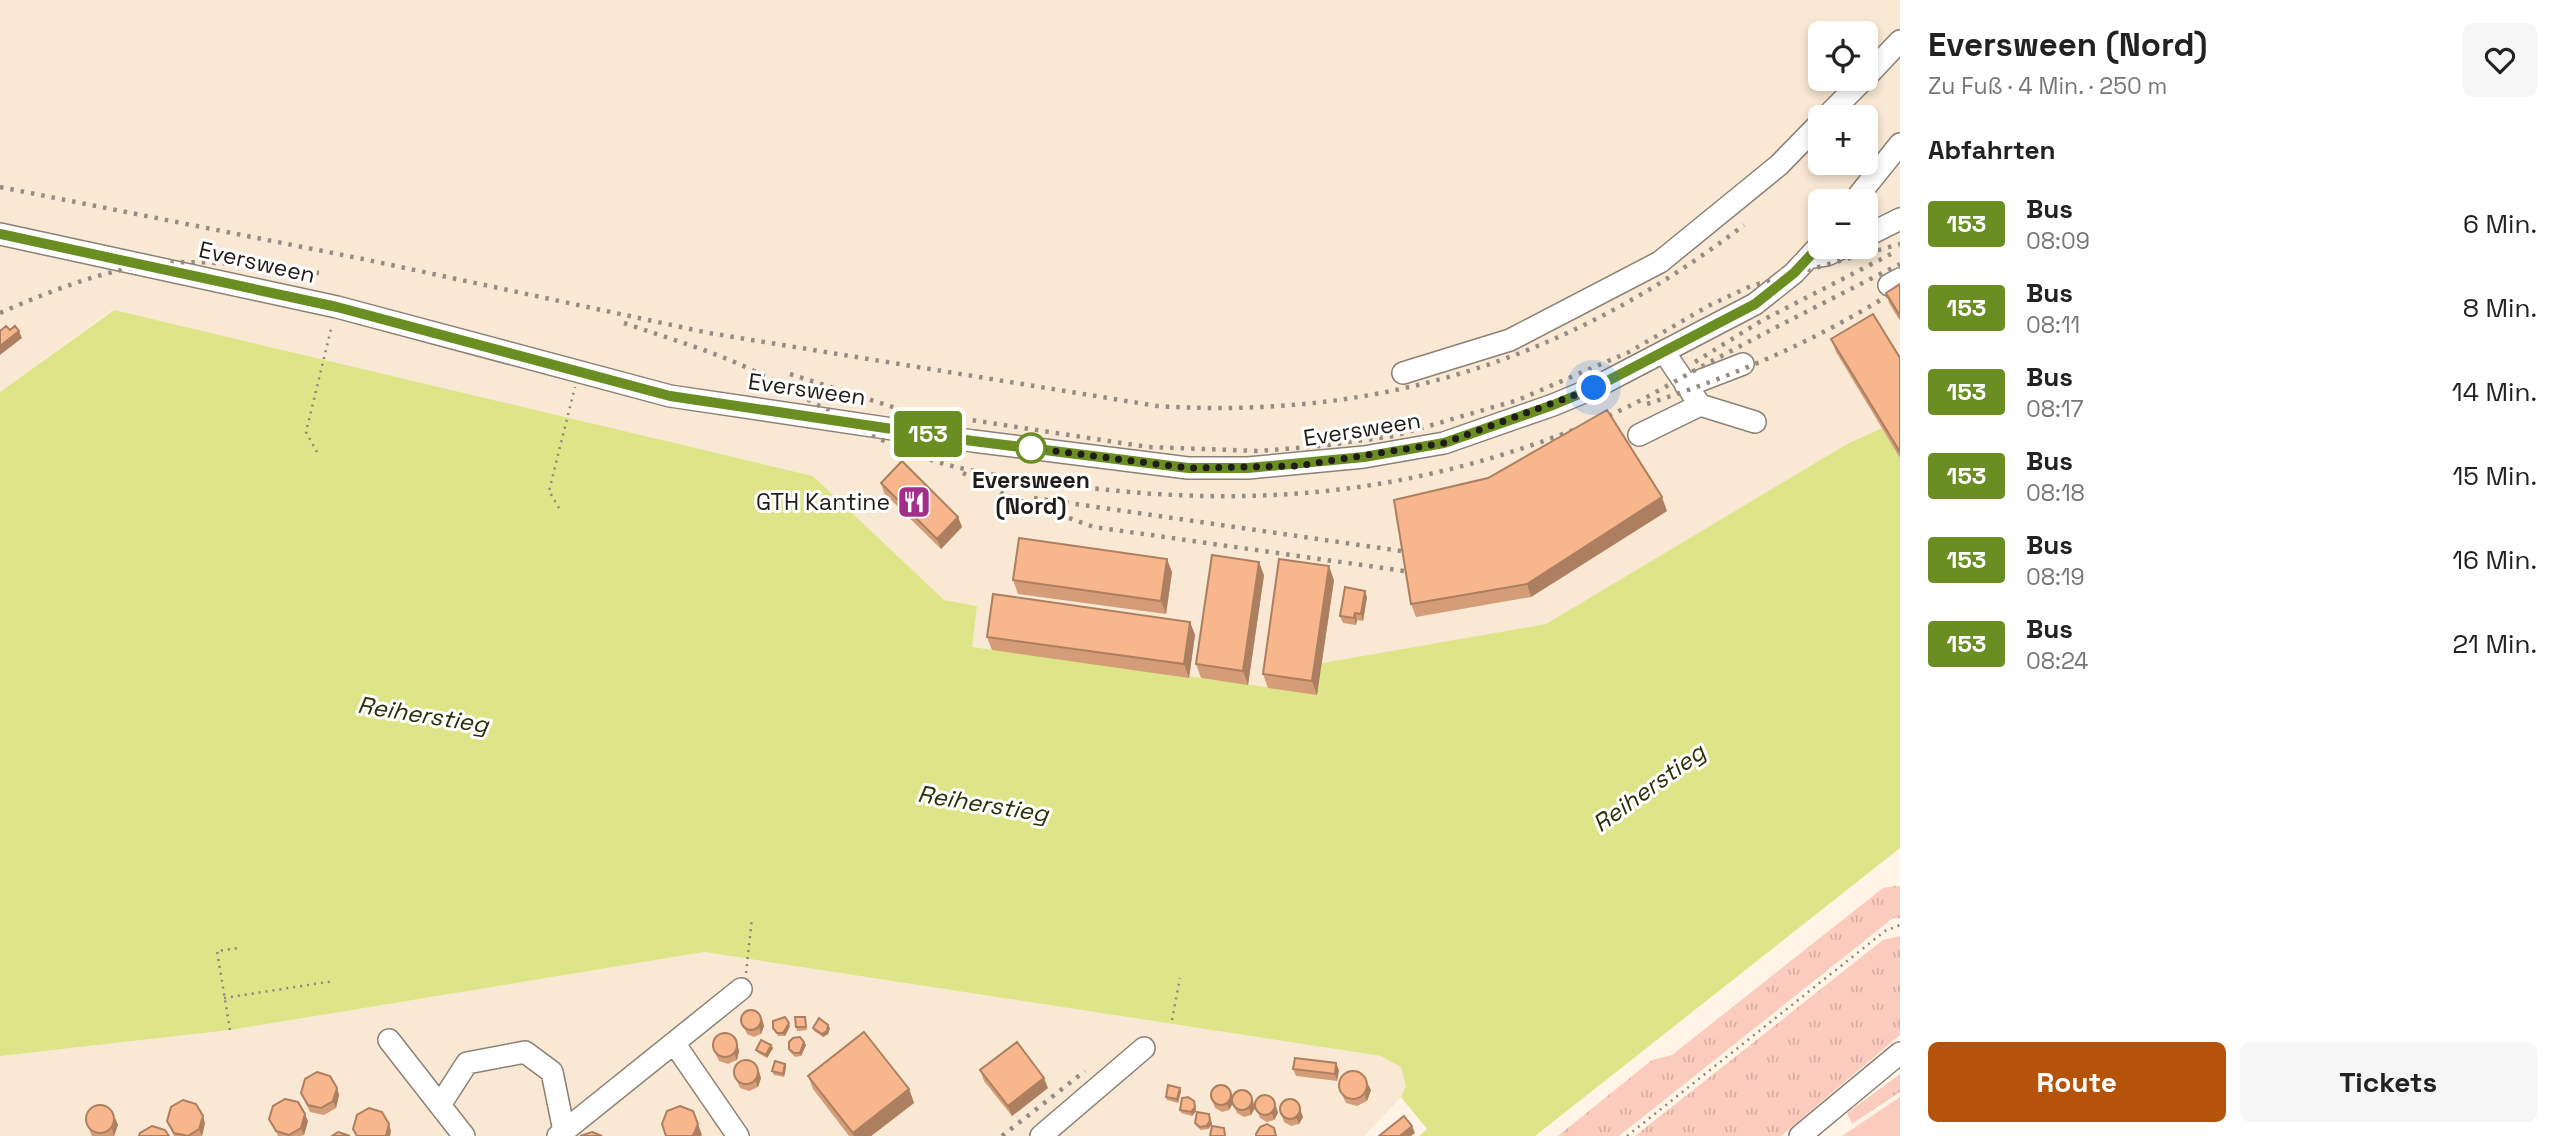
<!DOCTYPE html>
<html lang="de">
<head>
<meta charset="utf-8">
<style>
	:root { --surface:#fff; --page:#f6f6f6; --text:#222; --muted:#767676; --accent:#b45309 }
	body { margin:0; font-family:"Space Grotesk",sans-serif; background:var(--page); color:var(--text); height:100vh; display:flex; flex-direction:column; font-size:26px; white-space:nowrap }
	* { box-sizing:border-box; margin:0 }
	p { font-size:23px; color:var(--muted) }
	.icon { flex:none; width:38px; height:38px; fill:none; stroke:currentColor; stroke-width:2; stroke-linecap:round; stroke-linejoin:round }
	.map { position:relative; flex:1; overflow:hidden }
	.drawer { display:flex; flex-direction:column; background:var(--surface); width:665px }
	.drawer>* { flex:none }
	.badge { padding:0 14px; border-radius:5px; font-size:24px; line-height:46px }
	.controls { position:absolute; left:1808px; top:21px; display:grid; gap:14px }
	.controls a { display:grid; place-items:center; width:70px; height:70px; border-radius:10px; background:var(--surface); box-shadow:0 4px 10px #0003; font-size:35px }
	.you { position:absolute; width:35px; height:35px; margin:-18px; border:5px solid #fff; border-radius:50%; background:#1a73e8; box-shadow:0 0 0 10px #1a73e833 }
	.map>.badge { position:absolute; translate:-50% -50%; box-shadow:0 0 0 4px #fff }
	h2 { padding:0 28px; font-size:26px; line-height:63px }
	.round { display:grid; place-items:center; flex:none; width:74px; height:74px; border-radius:10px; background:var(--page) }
	.overview { display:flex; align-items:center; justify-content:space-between; height:119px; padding:0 28px }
	h1 { font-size:33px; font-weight:700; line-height:52px }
	.action { display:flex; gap:14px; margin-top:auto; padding:14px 28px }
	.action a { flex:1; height:80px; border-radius:10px; background:var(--accent); color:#fff; font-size:28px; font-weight:700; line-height:80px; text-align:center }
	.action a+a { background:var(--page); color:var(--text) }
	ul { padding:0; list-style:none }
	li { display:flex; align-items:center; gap:21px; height:84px; padding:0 28px }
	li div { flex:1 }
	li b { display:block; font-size:26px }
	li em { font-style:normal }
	li .badge { min-width:77px; font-weight:700; text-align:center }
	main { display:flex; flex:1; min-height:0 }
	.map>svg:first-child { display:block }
	.built { fill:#f8e8d4; fill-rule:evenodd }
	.grass { fill:url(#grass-tufts) }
	.park { fill:#fbcbbe }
	.water { fill:#dde588 }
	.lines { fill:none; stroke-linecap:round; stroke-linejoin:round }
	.minor-casing { stroke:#8b8175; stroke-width:24 }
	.path { stroke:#8e867d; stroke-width:2.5; stroke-dasharray:2 5; stroke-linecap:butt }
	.minor { stroke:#fff; stroke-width:21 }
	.rail { stroke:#958d83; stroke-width:4.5; stroke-dasharray:3.5 7; stroke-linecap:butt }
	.wall { fill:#d49d78 }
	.shaded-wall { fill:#ad7f61 }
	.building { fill:#f7b68b; stroke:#ad7f61; stroke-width:2 }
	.line-casing { stroke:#fff; stroke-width:16 }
	.line { stroke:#6b8e23; stroke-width:10 }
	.walk { stroke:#201c17; stroke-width:7; stroke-dasharray:0 12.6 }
	.stop-dot { fill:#fff; stroke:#6b8e23; stroke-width:3.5 }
	.labels { text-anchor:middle; stroke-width:6; stroke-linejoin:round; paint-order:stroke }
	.street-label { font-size:23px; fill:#201c17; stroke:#fff }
	.stop-label { font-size:23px; font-weight:bold; fill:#201c17; stroke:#fff }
	.poi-label { font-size:23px; fill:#201c17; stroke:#fff; text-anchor:end }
	.water-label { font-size:24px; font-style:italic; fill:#2d3007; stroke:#fff }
</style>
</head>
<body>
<main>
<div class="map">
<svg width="1900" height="1136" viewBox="0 0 1900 1136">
	<defs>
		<pattern id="grass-tufts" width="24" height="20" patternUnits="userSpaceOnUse" patternTransform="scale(1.75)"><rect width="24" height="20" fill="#fbcbbe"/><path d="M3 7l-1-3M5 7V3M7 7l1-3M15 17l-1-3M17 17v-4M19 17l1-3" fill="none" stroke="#d7aea3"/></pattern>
	</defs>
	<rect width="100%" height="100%" fill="#fff4e6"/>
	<path class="built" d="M0 0H1900V420L1847 444 1546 624 1322 663 1317 695 971 647 977 606 944 600 813 476 112 310 0 392ZM1820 33H1866V79H1820ZM1820 117H1866V163H1820ZM1820 201H1866V247H1820Z
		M703 952 1381 1056 1401 1067 1406 1087 1401 1097 1364 1136H0V1056L230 1030Z"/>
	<path class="grass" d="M1895 886 1900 887V918H1893L1619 1136H1558L1652 1060 1672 1055 1883 888Z
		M1900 936V1035L1781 1136H1635L1883 940Z
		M1900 1074V1092L1852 1124 1847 1113Z"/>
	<path class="park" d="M1900 1097V1136H1842Z"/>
	<path class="water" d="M114 310 813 476 944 600 977 606 972 647 1317 694 1322 663 1546 624 1847 444 1900 420V848L1535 1136H1419L1427 1129 1401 1097 1406 1086 1401 1067 1381 1056 704 952 230 1030 0 1056V392Z"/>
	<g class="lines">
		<defs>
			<path id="minor" d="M1866 77 1900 41
				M1826 117 1864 79
				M1854 201 1900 144
				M0 234 337 307 670 396 973 441 1188 468H1248L1364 457 1444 443 1553 405 1594 388 1755 304 1794 273 1820 245
				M1866 236 1900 219
				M1808 258 1827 255 1844 247
				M1889 285 1900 279
				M1664 352 1700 405 1755 422
				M1403 373 1510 340 1660 262 1779 165 1820 123
				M1686 386 1743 364
				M1639 435 1700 405
				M389 1040 464 1136
				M674 1043 738 1136
				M440 1105 467 1063 525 1052 552 1072 564 1131
				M558 1136 741 989
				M1041 1136 1144 1048
				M1800 1136 1900 1053"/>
		</defs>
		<use href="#minor" class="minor-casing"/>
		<path class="path" d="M317 452 306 432 332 325
			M559 508 549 491 575 387
			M746 973 752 918
			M224 998 334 981
			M1172 1020 1180 978
			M230 1030 217 951 239 948
			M1627 1136 1885 931 1900 925"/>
		<use href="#minor" class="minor"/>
		<path class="rail" d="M0 187 363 259 709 333 1157 406C1378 420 1568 360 1744 225
			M0 313C48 292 95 273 148 265 203 257 264 268 319 273
			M624 323C667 338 710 350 752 370 816 400 872 443 941 463 987 476 1035 481 1082 487 1269 510 1429 491 1603 418 1640 403 1676 380 1712 361 1774 328 1837 296 1900 264
			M1695 362 1761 321 1891 254
			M790 374 899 409 1148 447 1258 451 1321 446 1394 436 1518 400 1629 352 1710 305 1751 286 1900 244
			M1647 404C1739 374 1818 340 1900 288
			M963 473 1005 495 1094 527 1404 571
			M1034 498 1401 551
			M1002 1136 1085 1071"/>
	</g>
	<path class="wall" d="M1900 284V321L1889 303 1886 293Z
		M1831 339 1900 358V458L1836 352Z
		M881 483 958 517 962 527 941 549 884 493Z
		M1667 511 1531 597 1416 617 1411 604Z
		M1172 572 1166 614 1018 594 1013 580Z
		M1264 575 1248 685 1201 678 1196 664Z
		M1334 580 1317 695 1268 688 1263 674Z
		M1367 597 1363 621 1357 620 1356 625 1343 623 1340 616Z
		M1190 622 1195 635 1189 678 992 650 987 637Z
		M805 1017 807 1030 797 1031 796 1027Z
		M762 1019 764 1026 761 1034 754 1037 747 1034 741 1020Z
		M790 1026 785 1036H778L773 1028Z
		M813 1028H830L828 1034 823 1037 814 1031Z
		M804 1042 806 1045 801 1056 795 1057 790 1052 789 1049Z
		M737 1044 739 1051 737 1060 728 1064 719 1061 712 1046Z
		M771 1045 773 1048 767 1058 758 1053 756 1050Z
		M786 1067 784 1077 774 1075 772 1071Z
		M1293 1069 1339 1070 1337 1081 1296 1076Z
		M980 1070 1048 1088 1012 1116 984 1081Z
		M733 1072 761 1078 758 1087 749 1091 740 1088Z
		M808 1076 909 1089 914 1103 871 1136H849L813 1089Z
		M1338 1086 1371 1090 1367 1101 1357 1106 1346 1103Z
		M337 1088 339 1095 336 1108 324 1115 310 1112 301 1093Z
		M1180 1088 1181 1091 1178 1103 1167 1100 1166 1097Z
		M1210 1094 1232 1098 1253 1100 1255 1108 1251 1115 1244 1117 1237 1113 1233 1103 1229 1110 1222 1112 1215 1108Z
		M1273 1098 1278 1113 1274 1120 1267 1122 1260 1118 1255 1104Z
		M1194 1101 1196 1111 1192 1116 1181 1113 1180 1110Z
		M1279 1108 1303 1117 1299 1124 1291 1126 1284 1122Z
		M1210 1117 1212 1124 1208 1129 1201 1130 1196 1126 1195 1123Z
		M115 1118 118 1125 114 1136H92L85 1120Z
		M269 1119 308 1121 304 1135 301 1136H278Z
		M167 1121 205 1123 202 1136H174Z"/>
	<path class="shaded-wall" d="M19 331 22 338 0 355V346Z
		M1662 497 1667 511 1531 597 1527 584Z
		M958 517 962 527 941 549 937 539Z
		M1167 559 1172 572 1166 614 1161 601Z
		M1259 562 1264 575 1248 685 1243 671Z
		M1329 566 1334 580 1317 695 1312 681Z
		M1365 591 1367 597 1363 621 1361 614Z
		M1355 613 1357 620 1356 625 1354 618Z
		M1190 622 1195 635 1189 678 1184 664Z
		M762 1019 764 1026 761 1034 759 1027Z
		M789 1023 790 1026 785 1036 783 1033Z
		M828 1025 830 1028 828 1034 823 1037 822 1034Z
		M804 1042 806 1045 801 1056 800 1053Z
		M737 1044 739 1051 737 1060 734 1053Z
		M771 1045 773 1048 767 1058 766 1055Z
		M1336 1063 1339 1070 1337 1081 1335 1074Z
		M785 1064 786 1067 784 1077 783 1074Z
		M759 1071 761 1078 758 1087 755 1080Z
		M1044 1078 1048 1088 1012 1116 1008 1106Z
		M1368 1084 1371 1090 1367 1101 1365 1095Z
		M337 1088 339 1095 336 1108 333 1101Z
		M1180 1088 1181 1091 1178 1103 1177 1099Z
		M1229 1088 1233 1103 1229 1110 1227 1103Z
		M909 1089 914 1103 871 1136H854L853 1133Z
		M1250 1093 1255 1108 1251 1115 1249 1108Z
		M1194 1101 1196 1111 1192 1116 1191 1112Z
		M1276 1106 1278 1113 1274 1120 1272 1113Z
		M1300 1109 1303 1117 1299 1124 1296 1117Z
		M305 1114 308 1121 304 1135 301 1128Z
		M1209 1114 1212 1124 1208 1129 1206 1126Z
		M203 1116 205 1123 202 1136 199 1129Z
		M115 1118 118 1125 114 1136 112 1129Z
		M389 1124 391 1131 390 1136H386Z
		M698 1124 702 1135 701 1136H693Z
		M1412 1126 1415 1133 1411 1136H1400Z"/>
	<path class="building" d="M1900 284V316L1886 293Z
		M1873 314 1900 358V452L1831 339Z
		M6 326 10 330 15 326 19 331 0 346V331Z
		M1607 410 1662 497 1527 584 1411 604 1394 500 1488 478Z
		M902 461 958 517 937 539 881 483Z
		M1019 538 1167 559 1161 601 1013 580Z
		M1212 555 1259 562 1243 671 1196 664Z
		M1279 559 1329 566 1312 681 1263 674Z
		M1345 587 1365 591 1361 614 1355 613 1354 618 1340 616Z
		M993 594 1190 622 1184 664 987 637Z
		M741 1020a10 10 0 1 1 20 0a10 10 0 1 1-20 0Z
		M785 1017 789 1023 783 1033H777L773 1028V1021Z
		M795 1017H805L806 1027H796Z
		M819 1018 828 1025 827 1031 822 1034 813 1028Z
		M864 1032 909 1089 853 1133 808 1076Z
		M713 1045a12 12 0 1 1 24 0a12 12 0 1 1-24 0Z
		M800 1037 804 1042 800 1053H794L789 1049V1042L793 1038Z
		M761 1040 771 1045 766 1055 756 1050Z
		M1017 1042 1044 1078 1008 1106 980 1070Z
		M1295 1058 1336 1063 1335 1074 1293 1069Z
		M734 1072a12 12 0 1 1 24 0a12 12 0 1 1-24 0Z
		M775 1061 785 1064 783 1074 772 1071Z
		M1339 1085a14 14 0 1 1 28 0a14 14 0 1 1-28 0Z
		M317 1072 330 1076 337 1088 333 1101 321 1108 308 1105 301 1093 305 1079Z
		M1168 1085 1180 1088 1177 1099 1166 1097Z
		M1211 1095a10 10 0 1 1 20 0a10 10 0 1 1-20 0Z
		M1232 1100a10 10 0 1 1 20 0a10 10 0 1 1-20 0Z
		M1255 1105a10 10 0 1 1 20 0a10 10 0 1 1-20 0Z
		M1188 1097 1194 1101 1195 1107 1191 1112 1180 1110 1182 1098Z
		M285 1099 298 1102 305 1114 301 1128 289 1135 276 1131 269 1119 273 1106Z
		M1280 1109a10 10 0 1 1 20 0a10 10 0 1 1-20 0Z
		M183 1100 196 1104 203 1116 199 1129 188 1136 174 1133 167 1121 171 1107Z
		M86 1119a14 14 0 1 1 28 0a14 14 0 1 1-28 0Z
		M680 1106 693 1111 698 1124 693 1136H666L662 1124 667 1111Z
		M369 1108 382 1112 389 1124 386 1136H357L353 1129 357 1115Z
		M1197 1112 1209 1114 1210 1121 1206 1126 1200 1127 1195 1123Z
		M1404 1116 1412 1126 1400 1136H1379Z
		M1267 1124 1274 1128 1276 1136H1256V1134L1260 1127Z
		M152 1126 165 1130 169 1136H139L140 1133Z
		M1212 1126 1224 1128 1225 1135 1224 1136H1210Z
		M338 1132 350 1136H332Z
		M592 1132 602 1136H580Z"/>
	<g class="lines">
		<defs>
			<path id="line" d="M0 234 337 307 670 396 973 441 1188 468H1248L1364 457 1444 443 1553 405 1594 388 1755 304 1794 273 1820 245"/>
		</defs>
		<use href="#line" class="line-casing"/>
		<use href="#line" class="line"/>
		<path class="walk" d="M1031 448 1188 468 1297 466 1444 443 1594 388"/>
	</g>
	<defs>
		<symbol id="restaurant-square" viewBox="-11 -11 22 22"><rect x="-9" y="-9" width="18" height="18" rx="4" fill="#a22e8a" stroke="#fff"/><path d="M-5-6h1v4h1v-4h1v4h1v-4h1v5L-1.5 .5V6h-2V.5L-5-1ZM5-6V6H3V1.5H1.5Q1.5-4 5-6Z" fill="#fff"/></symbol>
	</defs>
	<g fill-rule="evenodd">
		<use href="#restaurant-square" x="895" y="483" width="38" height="38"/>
	</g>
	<circle class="stop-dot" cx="1031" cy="448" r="14"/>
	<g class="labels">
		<g class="street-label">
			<text transform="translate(257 262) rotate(13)" y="8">Eversween</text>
			<text transform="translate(807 389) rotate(8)" y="8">Eversween</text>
			<text transform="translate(1362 429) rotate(-9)" y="8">Eversween</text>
		</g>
		<g class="stop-label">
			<text x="1031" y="488">Eversween<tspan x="1031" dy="26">(Nord)</tspan></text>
		</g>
		<g class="poi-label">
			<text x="890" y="510">GTH Kantine</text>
		</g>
		<g class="water-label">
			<text transform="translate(423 715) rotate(9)" y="8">Reiherstieg</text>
			<text transform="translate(1649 788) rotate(-36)" y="8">Reiherstieg</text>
			<text transform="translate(983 804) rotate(9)" y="8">Reiherstieg</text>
		</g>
	</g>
</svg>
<div class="controls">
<a><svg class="icon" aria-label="locate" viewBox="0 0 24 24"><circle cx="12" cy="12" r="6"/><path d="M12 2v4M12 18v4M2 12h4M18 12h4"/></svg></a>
<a>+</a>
<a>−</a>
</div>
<div class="you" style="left:1594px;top:388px"></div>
<b class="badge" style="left:928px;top:434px;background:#6b8e23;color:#fff">153</b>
</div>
<section class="drawer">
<div class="overview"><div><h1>Eversween (Nord)</h1><p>Zu Fuß · 4 Min. · 250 m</p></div><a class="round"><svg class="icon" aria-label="heart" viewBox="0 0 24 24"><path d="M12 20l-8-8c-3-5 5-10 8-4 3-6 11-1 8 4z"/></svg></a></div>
<h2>Abfahrten</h2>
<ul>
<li><span class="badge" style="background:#6b8e23;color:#fff">153</span><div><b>Bus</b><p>08:09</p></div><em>6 Min.</em></li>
<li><span class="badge" style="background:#6b8e23;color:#fff">153</span><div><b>Bus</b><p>08:11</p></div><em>8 Min.</em></li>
<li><span class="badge" style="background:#6b8e23;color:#fff">153</span><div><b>Bus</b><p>08:17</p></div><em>14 Min.</em></li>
<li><span class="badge" style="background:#6b8e23;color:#fff">153</span><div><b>Bus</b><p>08:18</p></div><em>15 Min.</em></li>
<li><span class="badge" style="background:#6b8e23;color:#fff">153</span><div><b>Bus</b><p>08:19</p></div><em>16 Min.</em></li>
<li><span class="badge" style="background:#6b8e23;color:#fff">153</span><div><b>Bus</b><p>08:24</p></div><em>21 Min.</em></li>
</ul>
<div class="action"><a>Route</a><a>Tickets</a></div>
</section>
</main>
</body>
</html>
